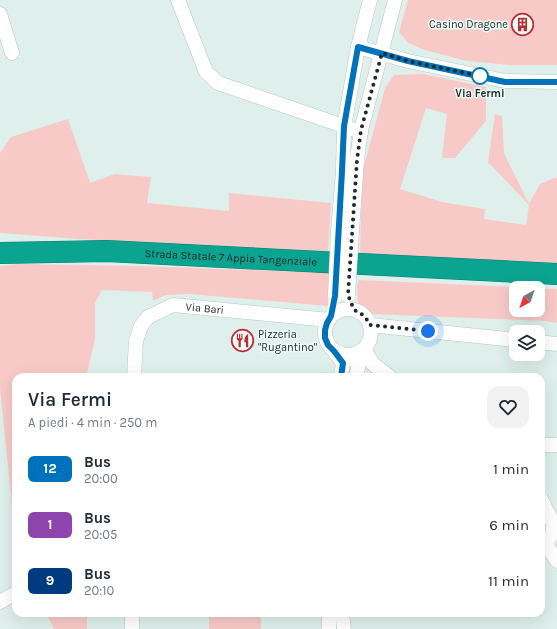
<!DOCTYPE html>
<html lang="it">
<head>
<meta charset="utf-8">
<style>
	:root { --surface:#fff; --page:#f2f2f3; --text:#1f2937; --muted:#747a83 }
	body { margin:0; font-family:Karla,sans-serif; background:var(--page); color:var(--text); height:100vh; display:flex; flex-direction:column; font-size:15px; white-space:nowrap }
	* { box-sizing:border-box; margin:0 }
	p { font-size:13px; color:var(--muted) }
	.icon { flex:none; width:22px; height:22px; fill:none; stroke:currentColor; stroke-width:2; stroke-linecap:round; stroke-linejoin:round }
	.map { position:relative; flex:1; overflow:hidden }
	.sheet { position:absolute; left:12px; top:373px; width:533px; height:244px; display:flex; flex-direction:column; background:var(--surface); border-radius:12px; box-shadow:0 4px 16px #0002 }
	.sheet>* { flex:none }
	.badge { padding:0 8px; border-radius:6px; font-size:14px; line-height:26px }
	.needle { width:26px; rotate:220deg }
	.buttons { position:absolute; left:509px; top:281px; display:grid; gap:8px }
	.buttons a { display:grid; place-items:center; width:36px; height:36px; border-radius:8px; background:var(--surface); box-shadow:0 4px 16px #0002; font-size:20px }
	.you { position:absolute; width:20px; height:20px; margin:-10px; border:3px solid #fff; border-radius:50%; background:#1a73e8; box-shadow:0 0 0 6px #1a73e833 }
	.map>.badge { position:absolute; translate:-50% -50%; box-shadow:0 0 0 2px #fff }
	.round { display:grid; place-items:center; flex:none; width:42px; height:42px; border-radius:12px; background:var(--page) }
	.headline { display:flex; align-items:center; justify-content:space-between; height:68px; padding:0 16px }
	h1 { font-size:19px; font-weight:600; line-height:30px }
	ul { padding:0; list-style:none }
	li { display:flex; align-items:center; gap:12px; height:56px; padding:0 16px }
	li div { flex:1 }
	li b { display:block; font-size:15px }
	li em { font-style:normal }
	li .badge { min-width:44px; font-weight:700; text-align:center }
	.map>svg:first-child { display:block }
	.green { fill:#f8cac7 }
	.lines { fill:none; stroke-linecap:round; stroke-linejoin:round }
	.minor-casing { stroke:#b7c8c4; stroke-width:15 }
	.highway-casing { stroke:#13796c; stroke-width:22 }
	.minor { stroke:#fff; stroke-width:14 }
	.highway { stroke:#0ba491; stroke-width:21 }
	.minor-bridge-casing { stroke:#b7c8c4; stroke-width:15; stroke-linecap:butt }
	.minor-bridge { stroke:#fff; stroke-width:14 }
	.line-casing { stroke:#fff; stroke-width:9 }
	.line { stroke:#0072bc; stroke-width:6 }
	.walk { stroke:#232a28; stroke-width:4; stroke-dasharray:0 7.2 }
	.stop-dot { fill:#fff; stroke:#0072bc; stroke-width:2 }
	.labels { text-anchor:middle; stroke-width:3; stroke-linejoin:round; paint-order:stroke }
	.poi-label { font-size:11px; fill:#232a28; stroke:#ecfdf9; text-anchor:end }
	.stop-label { font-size:11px; font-weight:bold; fill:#232a28; stroke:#ecfdf9 }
	.street-label { font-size:11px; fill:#232a28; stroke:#ecfdf9 }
</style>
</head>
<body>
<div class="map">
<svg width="557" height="629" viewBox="0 0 557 629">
	<rect width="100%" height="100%" fill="#dff0ec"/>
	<path class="green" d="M408 0H557V65H511L467 61 425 50 408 43 399 32Z
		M424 74 486 87V121L455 158H442L447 114 426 108 400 189 442 202 485 209 484 219 526 225 529 205 488 162 495 114 502 116 504 153 529 204 540 184 557 177V264L360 255 362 174 385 88 394 75Z
		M68 119 90 183 115 174 151 177 147 203 229 211V193L331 203 328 251 78 239 0 233V153L11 137Z
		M19 264 138 266 329 273 328 306 189 294 166 295 153 301 152 292 102 290 95 303V339L86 377H16V530L14 524 0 389V266Z
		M359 280 536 288H516V310H538V288L557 289V323L546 321 370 314 358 306 357 286Z
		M46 613H87V629H54Z
		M209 613H261V629H209Z"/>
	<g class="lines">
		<defs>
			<g id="minor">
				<path d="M178 0 206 72 218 83 361 132"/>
				<path d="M0 14 12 53"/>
				<path d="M358 47 408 61 505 81 557 82"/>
				<path d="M352 231 357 160 361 130 395 0"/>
				<path d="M338 232 343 171 344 127 358 47 370 0"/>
				<circle cx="348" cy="332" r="23"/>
				<path d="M370 325 516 340"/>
				<path d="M538 342 557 344"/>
				<path d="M364 349 373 364 390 377"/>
				<path d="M334 351 343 363 341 377"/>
				<path d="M349 356 359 364 356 377"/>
				<path id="s1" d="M134 377 136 341 141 326 148 317 173 305 329 320"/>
				<path d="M541 445H557"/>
				<path d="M541 499 554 525 551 536 541 547"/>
				<path d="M545 543 557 561"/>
				<path d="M0 602 16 593"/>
				<path d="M132 613V629"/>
				<path d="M329 613V629"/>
				<path d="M342 613 344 629"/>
			</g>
			<g id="highway">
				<path id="s2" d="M0 253 107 251 557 274"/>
			</g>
		</defs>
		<use href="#minor" class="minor-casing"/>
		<use href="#highway" class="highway-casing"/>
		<use href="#minor" class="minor"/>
		<use href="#highway" class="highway"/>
		<defs>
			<path id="minor-bridge" d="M348 295 352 231
				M335 296 338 232"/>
		</defs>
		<use href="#minor-bridge" class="minor-bridge-casing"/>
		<use href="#minor-bridge" class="minor-bridge"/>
	</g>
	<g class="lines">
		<defs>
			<path id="line" d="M341 377 343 363 334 351 328 345 325 338V330L327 323 331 316 335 296 342 171 344 126 358 47 408 61 505 82H557"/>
		</defs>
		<use href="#line" class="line-casing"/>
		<use href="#line" class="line"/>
		<path class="walk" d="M428 331 370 325C366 317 362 313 354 310L348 295 357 160 361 130 382 53 408 61 480 76"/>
	</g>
	<defs>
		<symbol id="building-ring" viewBox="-11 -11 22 22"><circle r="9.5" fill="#ecfdf9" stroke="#bc2c37" stroke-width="1.5"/><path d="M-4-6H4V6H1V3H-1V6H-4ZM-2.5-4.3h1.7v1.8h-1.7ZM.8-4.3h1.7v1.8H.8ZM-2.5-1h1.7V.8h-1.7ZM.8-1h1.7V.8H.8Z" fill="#bc2c37"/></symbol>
		<symbol id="restaurant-ring" viewBox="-11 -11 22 22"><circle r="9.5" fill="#ecfdf9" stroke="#bc2c37" stroke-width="1.5"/><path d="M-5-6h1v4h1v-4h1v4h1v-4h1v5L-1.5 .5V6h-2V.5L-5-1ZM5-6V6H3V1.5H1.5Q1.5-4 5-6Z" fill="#bc2c37"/></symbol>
	</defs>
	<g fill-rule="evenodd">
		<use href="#building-ring" x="510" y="12" width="25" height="25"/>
		<use href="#restaurant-ring" x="230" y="328" width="25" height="25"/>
	</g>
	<circle class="stop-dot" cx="480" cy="76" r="8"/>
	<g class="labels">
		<g class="poi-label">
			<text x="508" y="28">Casino Dragone</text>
			<text x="258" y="338" text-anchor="start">Pizzeria<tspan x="258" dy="13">"Rugantino"</tspan></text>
		</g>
		<g class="stop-label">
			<text x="480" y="97">Via Fermi</text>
		</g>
		<g class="street-label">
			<text dy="4" stroke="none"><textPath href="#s2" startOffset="231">Strada Statale 7 Appia Tangenziale</textPath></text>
			<text dy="4" stroke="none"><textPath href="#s1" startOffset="123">Via Bari</textPath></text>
		</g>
	</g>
</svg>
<div class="buttons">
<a><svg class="needle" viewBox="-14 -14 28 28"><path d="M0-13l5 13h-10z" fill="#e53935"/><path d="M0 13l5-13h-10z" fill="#747a83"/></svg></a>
<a><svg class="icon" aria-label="layers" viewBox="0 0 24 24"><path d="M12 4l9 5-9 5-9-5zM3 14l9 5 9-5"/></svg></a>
</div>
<div class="you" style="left:428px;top:331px"></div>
<section class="sheet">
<div class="headline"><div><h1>Via Fermi</h1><p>A piedi · 4 min · 250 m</p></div><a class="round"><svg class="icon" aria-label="heart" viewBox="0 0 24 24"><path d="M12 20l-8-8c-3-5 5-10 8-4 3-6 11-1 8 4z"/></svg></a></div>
<ul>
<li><span class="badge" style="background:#0072bc;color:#fff">12</span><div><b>Bus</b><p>20:00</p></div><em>1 min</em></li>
<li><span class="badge" style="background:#8e44ad;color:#fff">1</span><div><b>Bus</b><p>20:05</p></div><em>6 min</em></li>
<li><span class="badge" style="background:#003b80;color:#fff">9</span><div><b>Bus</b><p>20:10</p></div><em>11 min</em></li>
</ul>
</section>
</div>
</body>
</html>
